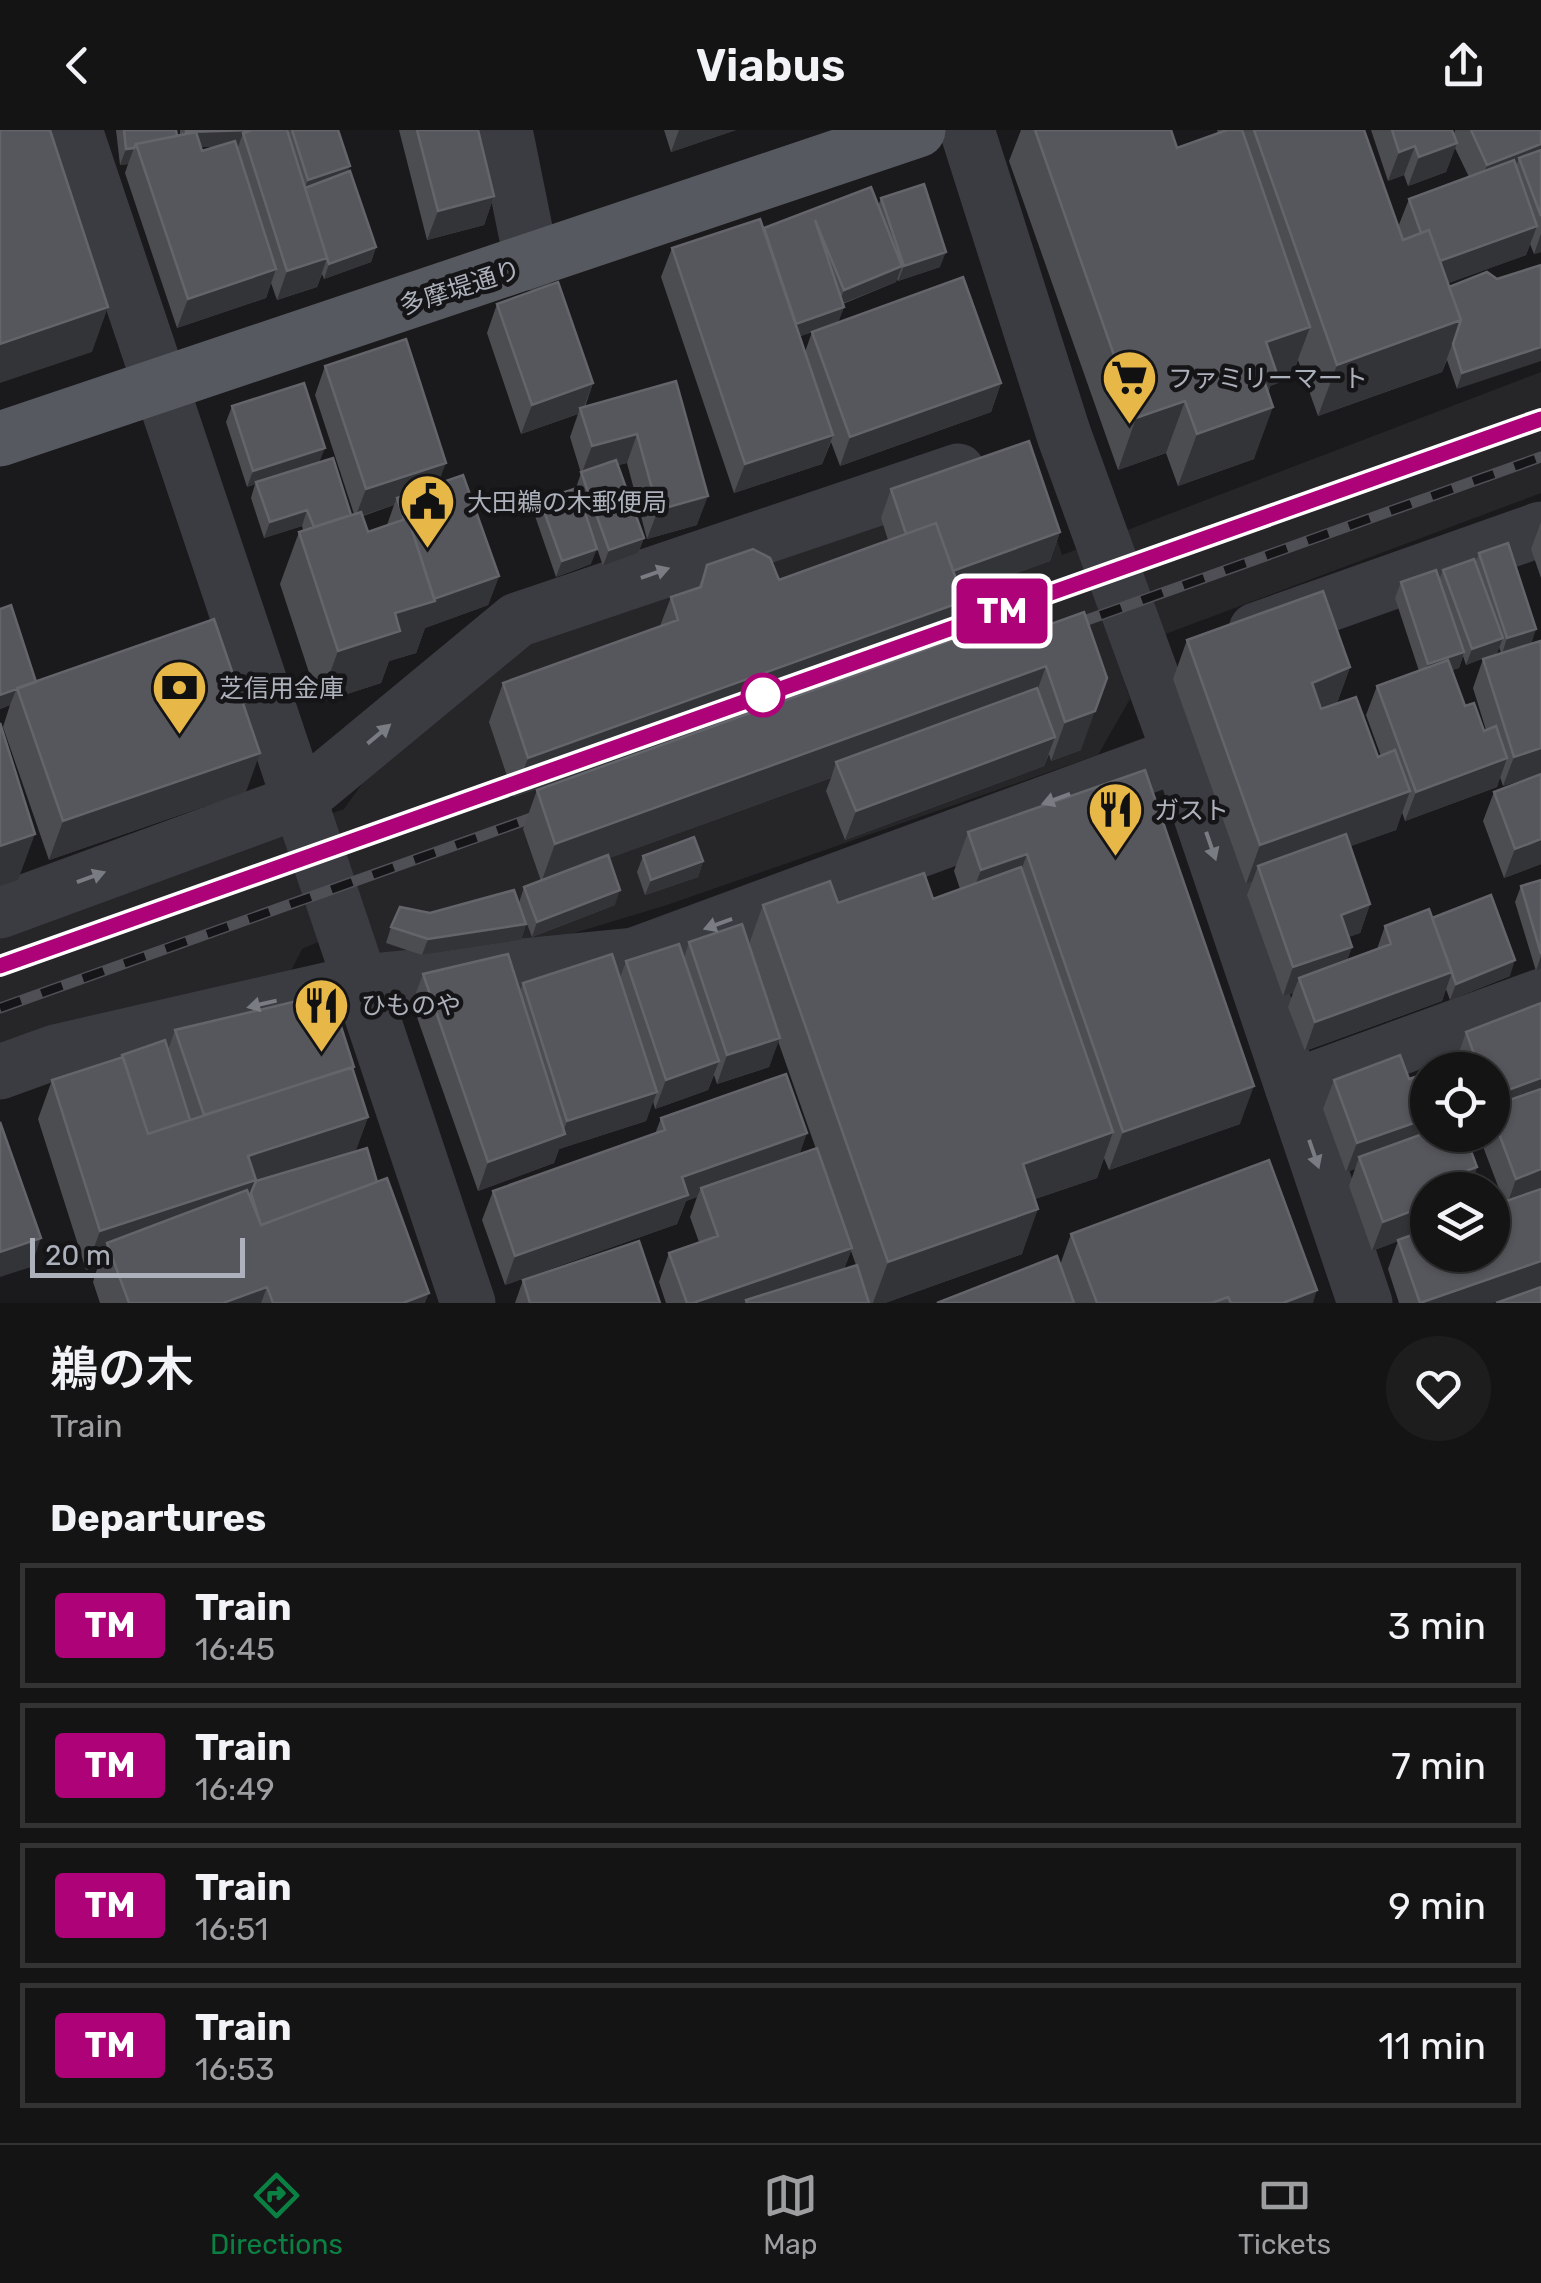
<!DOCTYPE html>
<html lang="en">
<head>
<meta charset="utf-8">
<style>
	:root { --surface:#141415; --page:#1d1d1e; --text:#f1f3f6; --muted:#9d9ea0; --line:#333334; --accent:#0b8043 }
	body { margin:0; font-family:Rubik,"Noto Sans JP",sans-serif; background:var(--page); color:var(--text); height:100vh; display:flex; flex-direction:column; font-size:38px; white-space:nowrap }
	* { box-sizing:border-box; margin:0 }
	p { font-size:32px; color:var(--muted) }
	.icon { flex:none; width:55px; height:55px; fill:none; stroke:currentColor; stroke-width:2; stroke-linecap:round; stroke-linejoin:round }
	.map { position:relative; height:1173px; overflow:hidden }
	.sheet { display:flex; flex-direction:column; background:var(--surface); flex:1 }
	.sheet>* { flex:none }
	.badge { padding:0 20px; border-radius:8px; font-size:35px; line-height:65px }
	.buttons { position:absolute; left:1410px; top:922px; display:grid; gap:20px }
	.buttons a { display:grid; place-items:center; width:100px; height:100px; border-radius:50%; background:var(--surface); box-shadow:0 2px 8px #0004,0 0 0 2px var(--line); font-size:50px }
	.scale { position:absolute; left:30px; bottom:25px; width:215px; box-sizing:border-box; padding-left:10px; border:5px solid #adb1bb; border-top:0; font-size:28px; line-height:35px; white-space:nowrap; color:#adb1bb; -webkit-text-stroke:8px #151517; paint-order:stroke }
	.map>.badge { position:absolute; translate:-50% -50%; box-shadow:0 0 0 5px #fff }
	h2 { padding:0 50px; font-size:38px; line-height:90px }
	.round { display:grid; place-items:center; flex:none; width:105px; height:105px; border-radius:52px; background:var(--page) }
	.overview { display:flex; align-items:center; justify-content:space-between; height:170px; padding:0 50px }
	h1 { font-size:48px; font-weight:600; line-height:75px }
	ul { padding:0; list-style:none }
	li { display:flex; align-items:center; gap:30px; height:125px; margin:0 20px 15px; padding:0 30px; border:5px solid var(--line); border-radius:0px }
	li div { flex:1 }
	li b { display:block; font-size:38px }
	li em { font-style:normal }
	li .badge { min-width:110px; font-weight:700; text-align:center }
	header { display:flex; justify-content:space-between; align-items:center; height:130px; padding:0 50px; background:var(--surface); font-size:45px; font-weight:600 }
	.tabs { display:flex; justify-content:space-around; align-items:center; height:140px; border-top:2px solid var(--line); background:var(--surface); font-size:28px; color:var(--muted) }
	.tabs a { display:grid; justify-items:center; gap:5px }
	.tabs .current { color:var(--accent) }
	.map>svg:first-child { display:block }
	.built { fill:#262629 }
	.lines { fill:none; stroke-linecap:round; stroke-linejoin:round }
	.minor { stroke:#3b3c41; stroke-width:55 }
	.major { stroke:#575960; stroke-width:55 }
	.rail-casing { stroke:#4e5056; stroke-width:11 }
	.rail { stroke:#151517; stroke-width:8; stroke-dasharray:22; stroke-linecap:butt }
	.wall { fill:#4b4d51; fill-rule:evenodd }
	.shaded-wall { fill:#333437 }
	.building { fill:#56575c; stroke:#64656b; stroke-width:2.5 }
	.oneway { fill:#7a7c84 }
	.line-casing { stroke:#fff; stroke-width:22 }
	.line { stroke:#ae0378; stroke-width:15 }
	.stop-dot { fill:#fff; stroke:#ae0378; stroke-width:5 }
	.labels { text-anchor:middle; stroke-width:9; stroke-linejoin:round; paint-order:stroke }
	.street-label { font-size:25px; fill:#adb1bb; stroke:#151517 }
	.poi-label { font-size:25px; fill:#adb1bb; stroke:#151517; text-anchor:start }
</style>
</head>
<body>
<header><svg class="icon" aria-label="back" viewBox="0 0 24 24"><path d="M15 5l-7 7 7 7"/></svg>Viabus<svg class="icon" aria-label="share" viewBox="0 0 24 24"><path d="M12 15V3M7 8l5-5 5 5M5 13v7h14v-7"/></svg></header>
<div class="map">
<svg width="1541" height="1173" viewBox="0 0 1541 1173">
	<rect width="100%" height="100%" fill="#1a1a1c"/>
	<path class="built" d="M1541 242V363L1115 523 1130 569 1098 625 667 775 531 816 382 831 366 791 302 819 283 857 0 929V804L344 679 385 622 519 510 1031 332 1062 425Z"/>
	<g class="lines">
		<path class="minor" d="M75 0 468 1173
			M505 0 532 133
			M967 0 1064 305 1180 624 1365 1173
			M1256 500 1541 399
			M0 781 297 672 517 490 958 341
			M0 942 55 922 361 852 634 825 1180 624
			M1292 957 1541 866"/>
		<path class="major" d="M0 309 918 0"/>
		<defs>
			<path id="rail" d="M1059 500 1541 327
				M928 507 1541 289
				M0 836 537 645
				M0 878 551 681"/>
		</defs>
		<use href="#rail" class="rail-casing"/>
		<use href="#rail" class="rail"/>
	</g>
	<path class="wall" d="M116 0H176L177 6 180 5V0H338L347 42 376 117 371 132 324 149 322 144 317 157 277 170 271 153 266 168 177 198 125 43 128 34 120 35ZM201 17H217L202 21Z
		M399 0H478L494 66 484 95 427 110Z
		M664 0H736L671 22Z
		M1021 0H1171L1177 18 1218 3 1217 0H1364L1398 97 1409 69 1469 47 1455 18 1446 42 1408 56 1404 45 1388 51 1371 0H1452L1454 4 1455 0H1541V122L1534 124 1530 114 1526 125 1448 153 1449 157 1497 149 1457 259 1447 230 1442 242 1318 286 1298 230 1291 248 1270 256 1254 329 1178 356 1166 323 1118 340 1009 31Z
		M881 68 940 137 898 151 897 149 896 152 843 174 844 177 838 192 1001 253 991 282 840 336 831 312 822 334 734 363 661 147 672 118 878 76ZM812 202 805 222 800 206Z
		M497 174 593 253 585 277 676 251 697 395 647 409 627 333 618 335 644 408 638 423 603 436 591 401V434L556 447 535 386 540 370 576 358 581 343 570 307 578 284 521 304 487 203Z
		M325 236 438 354 499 446 488 475 425 498 416 523 389 531 381 553 319 573 280 454 299 402 303 400 302 396 264 408 251 368 255 354 247 357 226 292 232 276 320 332 351 385 354 384 315 265ZM394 375 387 395 368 402 363 386Z
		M891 359 1060 402 1050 431 961 463 964 471 950 510 514 667 489 592 503 553 660 496 671 467 698 458 707 435 779 450 888 410 881 388Z
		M1541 392V448L1531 419Z
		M1479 423 1531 514 1541 734 1504 748 1483 691 1494 662 1535 646 1503 656 1500 647 1497 657 1405 691 1402 682 1396 700 1350 716 1370 774 1360 803 1348 807 1352 817 1347 830 1377 819 1385 796 1432 788 1510 846 1450 870 1446 859 1442 871 1305 921 1288 877 1293 863 1283 866 1247 765 1252 752 1246 754 1173 549 1187 510 1350 537 1337 573 1378 627 1381 626 1366 585 1377 556 1419 541 1395 468 1401 452 1439 450 1443 440 1475 433ZM1499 517 1501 523 1483 529 1473 558 1486 600 1484 601 1465 576 1452 540 1459 538 1463 526 1466 535 1497 523Z
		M0 479 36 552 246 662 49 730 3 597 10 575 0 579Z
		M1084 482 1081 620 1051 631 1049 624 1044 636 845 710 826 661 831 648 609 728 615 775 532 807 519 773 524 757 541 751 523 699 537 660 987 517Z
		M1145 640 1240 994 1109 1040 1104 1028 1097 1048 1035 1069 1022 1124 885 1173H666L659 1152 669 1123 699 1112 690 1087 697 1067 686 1071 677 1094 505 1155 482 1090 493 1061 655 1004 661 988 800 1024 816 1019 778 911 769 937 717 954 714 945 708 960 655 979 653 971 646 991 559 1019 554 1033 478 1061 412 873 423 844 520 862 523 853 620 848 626 831 684 828 689 812 749 814 763 775 933 769 960 759 954 741 968 702ZM851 1121 856 1135 844 1139Z
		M643 726 703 731 698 747 645 765 637 742Z
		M1541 750V839L1536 841 1515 772 1521 756Z
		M430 783 526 794 521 810 422 825 386 813 391 797Z
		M1541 873V1156L1492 1173H1399L1388 1139 1398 1111 1372 1121 1349 1056 1355 1039 1346 1042 1323 979 1334 950 1428 1005 1477 1037 1469 1060H1428V1125L1504 1072 1479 1006 1480 1005H1492V940H1459L1456 931 1466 902Z
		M175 900 354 937 353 940 368 987 355 1022 377 1052 425 1173H100L93 1152 98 1136 86 1140 38 989 52 950 120 928 122 925 168 920Z
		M1071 1104 1313 1173H937L1060 1135Z
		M523 1150 660 1173H515Z"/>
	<path class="shaded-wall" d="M269 0 243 3 238 17H180L186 2Z
		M679 0H736L671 22Z
		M1457 13 1446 42 1408 56 1419 27Z
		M1541 14V39L1519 28 1511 51 1477 64 1487 35Z
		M1415 16 1404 45 1388 51 1399 22Z
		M134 18 128 34 120 35 126 19Z
		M350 36 344 52 304 60 308 50Z
		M494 66 484 95 427 110 438 81Z
		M1537 96 1526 125 1422 163 1432 134Z
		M1541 104V122L1534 124Z
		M376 117 371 132 324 149 329 134Z
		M946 122 940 137 898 151 904 136Z
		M327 128 317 157 277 170 287 141Z
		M902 136 896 152 838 175 844 160Z
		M276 139 266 168 177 198 188 169Z
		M108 177 92 222 0 253V214Z
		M844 177 838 193 790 210 796 194Z
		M1461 190 1442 242 1318 286 1337 235Z
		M1310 197 1291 248 1270 256 1261 281 1273 277 1254 329 1178 356 1197 304 1266 212Z
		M1541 217V231L1457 259 1462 243Z
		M593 253 582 282 580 278 578 284 521 304 532 275Z
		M1001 253 991 282 840 336 850 307Z
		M1185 271 1166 323 1118 340 1136 288Z
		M637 304 627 333 581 345 592 316Z
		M833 305 822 334 734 363 745 334Z
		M325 318 319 333 247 357 253 341Z
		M446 333 435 362 397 368 394 375 355 388 366 359Z
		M708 366 697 395 647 409 658 380Z
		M307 380 302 396 264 408 270 392Z
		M1060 402 1050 431 943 470 953 441Z
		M644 408 638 423 603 436 609 420Z
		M597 419 591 434 556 447 562 431Z
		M499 446 488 475 425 498 416 523 389 531 381 553 319 573 338 521 395 483Z
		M964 471 950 510 514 667 528 628Z
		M1536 499 1531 515 1502 524 1507 508Z
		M1503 508 1497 523 1466 535 1472 519Z
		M1464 522 1459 538 1422 549 1428 534Z
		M1046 536 1032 575 836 632 831 648 541 753 555 714Z
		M1350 537 1336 576 1297 591 1312 553Z
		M16 560 10 575 0 579V565Z
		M1095 581 1081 620 1051 631 1065 592Z
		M1055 607 1044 636 845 710 856 681Z
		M1541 618V644L1503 656 1514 627Z
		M260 623 246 662 49 730 63 691Z
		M1507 628 1497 657 1405 691 1416 662Z
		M1410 661 1396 700 1262 748 1258 736 1252 752 1246 754 1260 715Z
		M35 704 18 750 0 756V716Z
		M1541 709V734L1504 748 1515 719Z
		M1027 724 1013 763 966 779 981 740Z
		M703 731 698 747 645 765 651 750Z
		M620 760 615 775 532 807 537 792Z
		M1370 774 1360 803 1330 814 1341 785Z
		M526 794 521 810 422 825 428 809Z
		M1352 817 1341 846 1299 848 1293 863 1283 866 1293 837Z
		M1541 826V839L1536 841Z
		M1515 830 1510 846 1450 870 1456 854Z
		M1452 842 1442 871 1305 921 1315 892Z
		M780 908 769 937 717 954 727 925Z
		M719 931 708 960 655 979 666 950Z
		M1541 948V973L1492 985V966Z
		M1254 956 1240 994 1109 1040 1123 1002Z
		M657 962 646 991 559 1019 554 1033 478 1061 488 1032 562 1005 567 991Z
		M368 987 354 1026 253 1059 242 1089 107 1113 98 1136 86 1140 100 1101 248 1026Z
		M1428 988V1005L1359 1027 1355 1039 1346 1042 1357 1013Z
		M1113 1002 1097 1048 1006 1079 1023 1034Z
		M807 1003 797 1032 701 1058 697 1067 686 1071 677 1094 505 1155 515 1126 682 1047Z
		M1477 1037 1469 1060H1434L1437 1051Z
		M1541 1039V1065L1506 1078 1516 1049Z
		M1428 1075V1100L1372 1121 1383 1092Z
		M1038 1079 1022 1124 885 1173H873L888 1132Z
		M41 1108 31 1137 0 1147V1122Z
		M852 1118 841 1147 746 1170 745 1173H693Z
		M1541 1131V1156L1492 1173H1420Z
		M267 1157 261 1173H223Z
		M1317 1160 1313 1173H1283Z
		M429 1163 425 1173H403Z"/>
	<path class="building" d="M0 0H50L108 177 0 214Z
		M124 0H176L177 6 136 14 134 18 126 19Z
		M186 0H252L186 2Z
		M252 0H287L327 128 287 141 243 3Z
		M292 0H338L350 36 308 50Z
		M417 0H478L494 66 438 81Z
		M1035 0H1171L1177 18 1227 0H1242L1310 197 1266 212 1276 241 1262 245 1273 277 1197 304 1185 271 1136 288Z
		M1254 0H1364L1403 110 1429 100 1461 190 1337 235Z
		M1392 0H1452L1457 13 1419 27 1415 16 1399 22Z
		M1471 0H1541V14L1487 35Z
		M196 2 202 21 235 11 276 139 188 169 136 14Z
		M1541 20V86L1519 28Z
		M1514 30 1537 96 1440 131 1429 100 1421 103 1409 69Z
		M350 41 376 117 329 134 305 58Z
		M924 54 946 122 904 136 881 68Z
		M871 57 902 136 844 160 815 90 844 177 796 194 764 98Z
		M760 89 833 305 745 334 672 118Z
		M1541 135V217L1462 243 1453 214 1461 190 1449 157 1487 142 1497 149Z
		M963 147 1001 253 850 307 812 202Z
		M558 152 593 253 532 275 497 174Z
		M406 209 446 333 366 359 325 236Z
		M676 251 708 366 658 380 637 304 592 316 580 278Z
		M304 253 325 318 253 341 232 276Z
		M1029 311 1060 402 953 441 936 393 906 404 891 359Z
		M333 328 351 385 314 397 307 380 270 392 256 352Z
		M616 330 644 408 609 420 581 342Z
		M463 345 499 446 434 469 408 388 404 389 397 368Z
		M577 358 597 419 562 431 540 370Z
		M361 382 368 402 408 388 435 471 395 483 400 501 338 521 299 402Z
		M936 393 964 471 528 628 503 553 678 490 671 467 701 457 707 435 753 419 770 428 779 450Z
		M1508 413 1536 499 1507 508 1479 423Z
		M1474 429 1503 508 1472 519 1443 440Z
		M1436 440 1464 522 1428 534 1401 452Z
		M1323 461 1350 537 1312 553 1321 579 1356 567 1378 627 1395 620 1410 661 1260 715 1187 510Z
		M11 475 36 552 0 565V479Z
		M1084 482 1107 548 1095 581 1065 592 1046 536 555 714 537 660 982 499 987 517Z
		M214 489 260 623 63 691 17 558Z
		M1540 511 1541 516V618L1514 627 1483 529Z
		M1448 530 1465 576 1474 573 1484 601 1496 596 1507 628 1416 662 1377 556Z
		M1037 558 1055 607 856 681 836 632Z
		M0 593 35 704 0 716Z
		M1145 640 1254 956 1123 1002 1027 724 981 740 968 702Z
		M1541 644V709L1515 719 1494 662Z
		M1346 704 1370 774 1341 785 1352 817 1293 837 1258 736Z
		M694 707 703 731 651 750 643 726Z
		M608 725 620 760 537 792 524 757Z
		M1021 737 1113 1002 1023 1034 1038 1079 888 1132 763 775 830 751 838 773 924 743 933 769Z
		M1541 750V824L1521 756Z
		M514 760 526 794 428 809 391 797 400 777 430 783Z
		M1491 765 1515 830 1456 854 1432 788Z
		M1429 779 1452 842 1315 892 1299 848 1391 814 1385 796Z
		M742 794 780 908 727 925 689 812Z
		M679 814 719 931 666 950 626 831Z
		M508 824 565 1004 488 1032 423 844Z
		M612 824 657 962 567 991 523 853Z
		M297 871 337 884 354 937 204 985 175 900Z
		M1541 873V948L1492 966V940H1480L1466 902Z
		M165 910 190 990 148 1004 122 925Z
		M1400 925 1409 949 1428 943V988L1357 1013 1334 950Z
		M123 927 148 1004 352 937 368 987 248 1026 256 1050 100 1101 52 950Z
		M786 944 807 1003 682 1047 688 1065 515 1126 493 1061 665 1000 661 988Z
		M1541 959V1039L1516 1049 1492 985V976Z
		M0 992 41 1108 0 1122Z
		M1428 1002V1005H1465L1477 1037 1437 1051 1440 1060H1428V1075L1383 1092 1359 1027Z
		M367 1018 377 1052 261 1095 251 1063 256 1051Z
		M817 1018 852 1118 693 1173H687L669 1123 718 1106 701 1058Z
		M1269 1030 1317 1160 1283 1173H1231L1228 1167 1212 1173H1097L1071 1104Z
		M387 1048 429 1163 403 1173H273L267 1157 223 1173H129L107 1113 247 1060 261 1095Z
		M1541 1059V1131L1420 1173 1398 1110 1428 1099V1125H1492V1076Z
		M639 1111 660 1173H530L523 1150Z
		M1057 1126 1074 1173H937Z
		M857 1135 869 1173H747L746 1170Z
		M1541 1157V1173H1496Z"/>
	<defs><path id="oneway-solid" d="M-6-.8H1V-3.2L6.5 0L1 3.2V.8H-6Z" transform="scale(2.5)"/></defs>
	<g class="oneway">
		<use href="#oneway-solid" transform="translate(655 443) rotate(-19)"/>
		<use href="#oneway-solid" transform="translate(379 604) rotate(-40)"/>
		<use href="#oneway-solid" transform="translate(1056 669) rotate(160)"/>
		<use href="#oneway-solid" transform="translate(1211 716) rotate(71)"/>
		<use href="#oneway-solid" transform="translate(91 747) rotate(-20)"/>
		<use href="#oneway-solid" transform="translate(718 794) rotate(160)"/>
		<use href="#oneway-solid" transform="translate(262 874) rotate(167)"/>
		<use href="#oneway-solid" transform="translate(1314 1024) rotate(71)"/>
	</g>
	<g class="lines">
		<defs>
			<path id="line" d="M0 836 1541 289"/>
		</defs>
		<use href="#line" class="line-casing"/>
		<use href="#line" class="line"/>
	</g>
	<defs>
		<symbol id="supermarket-pin" viewBox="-11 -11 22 30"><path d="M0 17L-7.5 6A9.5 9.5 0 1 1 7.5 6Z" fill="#e7b747" stroke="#151517"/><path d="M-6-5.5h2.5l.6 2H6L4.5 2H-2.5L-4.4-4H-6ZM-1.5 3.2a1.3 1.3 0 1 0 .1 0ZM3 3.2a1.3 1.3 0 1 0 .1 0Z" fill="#111"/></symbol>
		<symbol id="civic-pin" viewBox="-11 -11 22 30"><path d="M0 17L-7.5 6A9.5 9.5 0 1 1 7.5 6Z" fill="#e7b747" stroke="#151517"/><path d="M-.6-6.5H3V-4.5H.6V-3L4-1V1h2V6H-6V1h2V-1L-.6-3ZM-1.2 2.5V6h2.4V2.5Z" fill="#111"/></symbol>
		<symbol id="bank-pin" viewBox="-11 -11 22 30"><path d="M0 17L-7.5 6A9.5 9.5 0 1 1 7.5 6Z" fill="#e7b747" stroke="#151517"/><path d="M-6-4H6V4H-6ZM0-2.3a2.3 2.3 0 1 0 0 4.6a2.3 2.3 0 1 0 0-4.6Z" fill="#111"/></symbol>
		<symbol id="restaurant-pin" viewBox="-11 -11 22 30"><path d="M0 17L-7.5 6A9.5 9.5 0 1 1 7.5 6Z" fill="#e7b747" stroke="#151517"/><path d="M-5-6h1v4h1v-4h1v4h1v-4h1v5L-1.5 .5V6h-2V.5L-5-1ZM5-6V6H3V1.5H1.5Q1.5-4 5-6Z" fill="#111"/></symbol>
	</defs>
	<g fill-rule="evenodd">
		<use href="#supermarket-pin" x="1098" y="216" width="63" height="86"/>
		<use href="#civic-pin" x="396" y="340" width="63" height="86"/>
		<use href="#bank-pin" x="148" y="526" width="63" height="86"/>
		<use href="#restaurant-pin" x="1084" y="648" width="63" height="86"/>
		<use href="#restaurant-pin" x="290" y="844" width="63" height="86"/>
	</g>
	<circle class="stop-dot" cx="763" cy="565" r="20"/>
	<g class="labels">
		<g class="street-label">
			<text transform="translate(460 157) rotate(-18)" y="9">多摩堤通り</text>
		</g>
		<g class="poi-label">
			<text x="1168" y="257">ファミリーマート</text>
			<text x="467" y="381">大田鵜の木郵便局</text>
			<text x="219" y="567">芝信用金庫</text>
			<text x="1154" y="689">ガスト</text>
			<text x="361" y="884">ひものや</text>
		</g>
	</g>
</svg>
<div class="buttons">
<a><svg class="icon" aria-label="locate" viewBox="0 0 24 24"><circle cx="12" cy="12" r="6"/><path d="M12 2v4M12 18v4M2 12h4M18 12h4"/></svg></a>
<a><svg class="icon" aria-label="layers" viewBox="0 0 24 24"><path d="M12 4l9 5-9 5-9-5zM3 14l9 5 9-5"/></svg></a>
</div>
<div class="scale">20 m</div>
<b class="badge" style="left:1002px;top:481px;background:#ae0378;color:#fff">TM</b>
</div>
<section class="sheet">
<div class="overview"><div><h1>鵜の木</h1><p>Train</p></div><a class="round"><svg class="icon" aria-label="heart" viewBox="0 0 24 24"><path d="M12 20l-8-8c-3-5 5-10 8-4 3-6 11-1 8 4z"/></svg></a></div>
<h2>Departures</h2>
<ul>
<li><span class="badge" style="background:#ae0378;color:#fff">TM</span><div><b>Train</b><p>16:45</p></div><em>3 min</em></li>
<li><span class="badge" style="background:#ae0378;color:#fff">TM</span><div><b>Train</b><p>16:49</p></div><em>7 min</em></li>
<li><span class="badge" style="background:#ae0378;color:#fff">TM</span><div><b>Train</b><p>16:51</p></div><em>9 min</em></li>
<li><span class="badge" style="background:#ae0378;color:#fff">TM</span><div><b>Train</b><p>16:53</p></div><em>11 min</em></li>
</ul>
</section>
<nav class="tabs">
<a class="current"><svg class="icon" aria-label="directions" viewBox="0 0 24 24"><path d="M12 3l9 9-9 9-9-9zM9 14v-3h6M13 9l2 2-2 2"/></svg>Directions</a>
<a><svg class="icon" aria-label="map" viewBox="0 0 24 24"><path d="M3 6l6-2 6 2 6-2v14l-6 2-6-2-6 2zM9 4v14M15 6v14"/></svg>Map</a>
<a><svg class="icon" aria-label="tickets" viewBox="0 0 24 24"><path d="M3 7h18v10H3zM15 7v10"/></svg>Tickets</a>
</nav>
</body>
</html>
